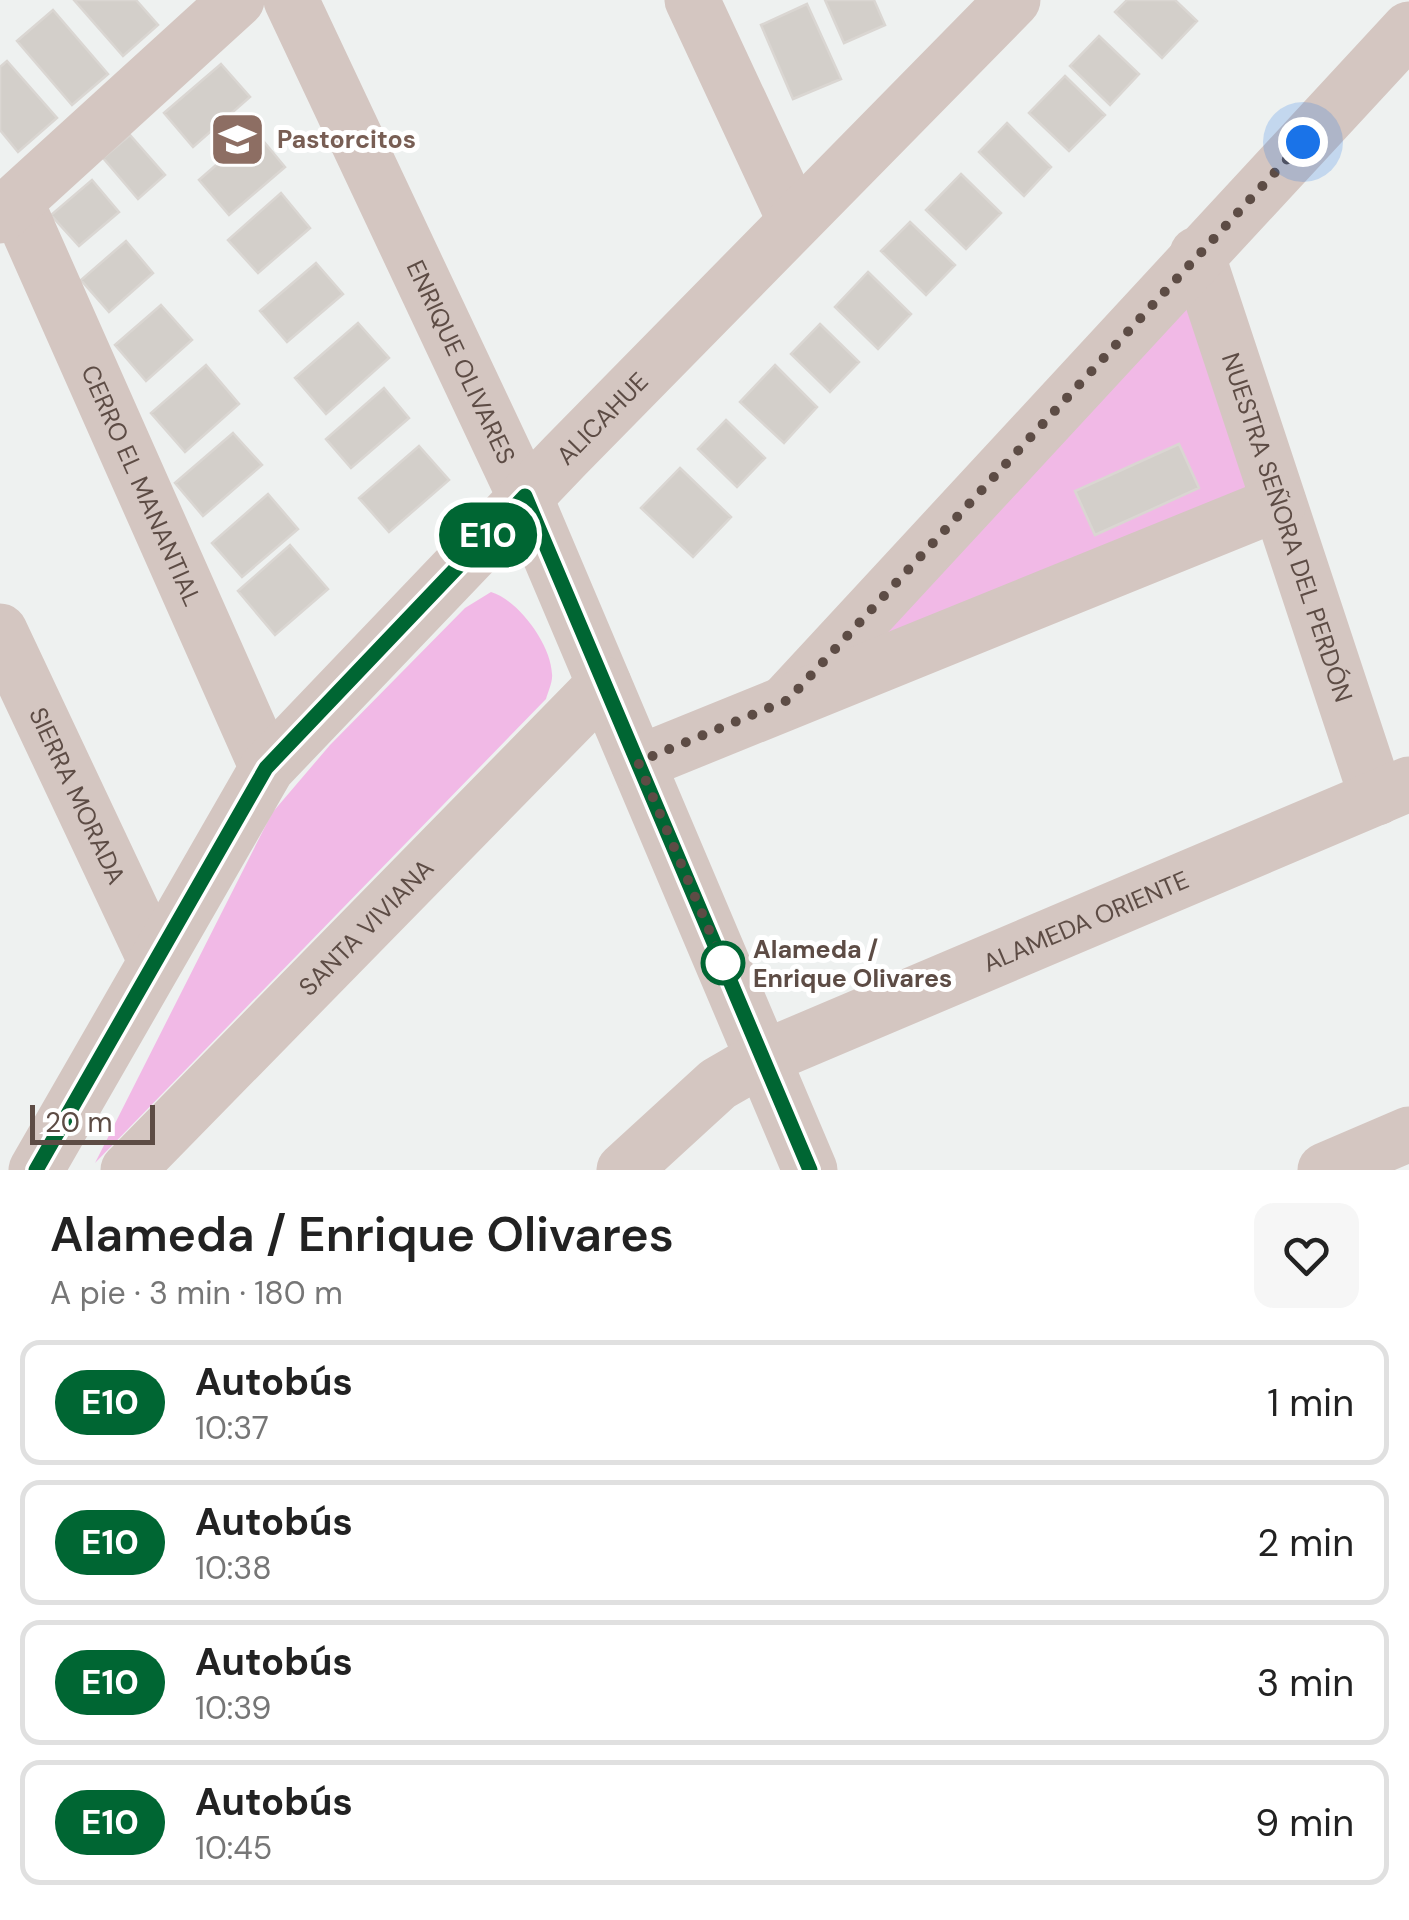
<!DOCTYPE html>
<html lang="es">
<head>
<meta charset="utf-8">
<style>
	:root { --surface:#fff; --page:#f6f6f6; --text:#222; --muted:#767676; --line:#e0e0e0 }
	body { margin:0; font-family:"DM Sans",sans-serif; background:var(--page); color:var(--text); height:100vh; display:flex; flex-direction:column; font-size:38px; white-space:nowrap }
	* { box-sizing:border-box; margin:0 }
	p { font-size:32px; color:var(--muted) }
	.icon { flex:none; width:55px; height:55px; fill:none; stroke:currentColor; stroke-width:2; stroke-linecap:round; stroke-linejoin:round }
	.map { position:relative; height:1170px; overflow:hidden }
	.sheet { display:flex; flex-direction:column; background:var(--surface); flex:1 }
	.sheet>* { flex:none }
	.badge { padding:0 20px; border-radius:32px; font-size:35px; line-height:65px }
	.scale { position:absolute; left:30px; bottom:25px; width:125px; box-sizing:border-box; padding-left:10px; border:5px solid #5d4c45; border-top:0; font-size:28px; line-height:35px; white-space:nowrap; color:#5d4c45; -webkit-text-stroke:8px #fff; paint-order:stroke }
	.you { position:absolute; width:50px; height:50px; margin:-25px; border:8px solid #fff; border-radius:50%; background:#1a73e8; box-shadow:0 0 0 15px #1a73e833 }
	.map>.badge { position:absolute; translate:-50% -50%; box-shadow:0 0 0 5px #fff }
	.round { display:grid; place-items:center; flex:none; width:105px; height:105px; border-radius:20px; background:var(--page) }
	.overview { display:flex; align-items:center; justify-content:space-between; height:170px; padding:0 50px }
	h1 { font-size:48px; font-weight:600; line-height:75px }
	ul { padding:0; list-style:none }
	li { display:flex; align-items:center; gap:30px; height:125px; margin:0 20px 15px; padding:0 30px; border:5px solid var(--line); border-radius:20px }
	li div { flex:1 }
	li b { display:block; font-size:38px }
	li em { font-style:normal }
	li .badge { min-width:110px; font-weight:700; text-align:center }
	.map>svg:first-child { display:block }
	.green { fill:#f1b9e6 }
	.building { fill:#d3cfca; stroke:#dad6d2; stroke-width:2.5 }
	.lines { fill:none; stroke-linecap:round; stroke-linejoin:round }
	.minor { stroke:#d4c6c1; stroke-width:55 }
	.line-casing { stroke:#fff; stroke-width:22 }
	.line { stroke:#063; stroke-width:15 }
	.walk { stroke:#5d4c45; stroke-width:10; stroke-dasharray:0 18 }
	.stop-dot { fill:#fff; stroke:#063; stroke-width:5 }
	.labels { text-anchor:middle; stroke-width:10; stroke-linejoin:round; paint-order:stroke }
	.education-label { font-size:25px; font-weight:bold; fill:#785e54; stroke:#fff; text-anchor:start }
	.street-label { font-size:25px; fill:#5d4c45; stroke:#fff }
	.stop-label { font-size:25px; font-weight:bold; fill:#5d4c45; stroke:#fff; text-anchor:start }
</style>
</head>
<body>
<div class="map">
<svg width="1409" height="1170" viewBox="0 0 1409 1170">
	<rect width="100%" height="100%" fill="#eef1f0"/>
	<path class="green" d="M1181 295 1199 298 1249 495 864 647Z
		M491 592C518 600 551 644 552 674 553 681 548 692 546 699L95 1163 272 813 330 745 465 608Z"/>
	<path class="building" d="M74 0H136L158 25 123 56Z
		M825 0H874L885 25 844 43Z
		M1127 0H1175L1197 21 1162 58 1115 12Z
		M807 4 841 79 793 99 761 25Z
		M53 10 108 74 72 105 17 41Z
		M1099 36 1139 74 1110 105 1070 66Z
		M7 61 57 118 18 152 0 130V67Z
		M221 64 250 97 193 147 164 113Z
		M1065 76 1105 115 1069 151 1029 113Z
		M1007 123 1051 167 1024 196 979 152Z
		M255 131 285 167 229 215 199 180Z
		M130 135 165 175 138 199 103 158Z
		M961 174 1001 213 966 249 926 210Z
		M92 180 119 212 79 246 51 215Z
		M281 193 310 228 258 273 228 240Z
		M910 222 955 265 926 295 881 251Z
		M126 241 153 273 109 312 81 280Z
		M316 263 343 294 287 342 260 311Z
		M868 272 911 314 878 349 835 307Z
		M161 305 192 340 146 381 115 345Z
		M358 323 389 358 326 414 295 378Z
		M820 324 859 362 830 392 791 354Z
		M206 365 239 404 185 452 151 413Z
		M775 365 817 407 784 443 740 402Z
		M384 388 409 418 351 468 326 439Z
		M726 420 765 458 737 487 698 449Z
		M233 433 262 465 203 516 175 483Z
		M1179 444 1199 488 1095 535 1075 491Z
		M419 446 449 480 389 532 359 498Z
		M680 468 731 517 693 557 641 508Z
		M268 494 298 529 242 577 212 543Z
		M290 545 328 589 275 635 238 591Z"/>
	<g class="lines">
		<g class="minor">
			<path id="s1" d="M291 0 525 497 810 1170"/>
			<path d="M692 0 795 221"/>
			<path id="s2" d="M16 202 267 768"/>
			<path d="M0 216 237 0"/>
			<path id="s3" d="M1197 254 1377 798"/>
			<path id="s4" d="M0 631 155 960"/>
			<path d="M788 700 1409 29"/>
			<path d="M638 763 1279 503"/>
			<path id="s5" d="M36 1170 267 768 565 456 1013 0"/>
			<path id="s6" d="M128 1170 604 684"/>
			<path id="s7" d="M624 1170 718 1084 763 1058 1409 784"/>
			<path d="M1325 1170 1409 1134"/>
		</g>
	</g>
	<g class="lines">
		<defs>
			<path id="line" d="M36 1170 266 768 525 496 810 1170"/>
		</defs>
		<use href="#line" class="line-casing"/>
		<use href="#line" class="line"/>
		<path class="walk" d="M723 963 638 762 788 700 1303 142"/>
	</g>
	<defs>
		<symbol id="school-square" viewBox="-11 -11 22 22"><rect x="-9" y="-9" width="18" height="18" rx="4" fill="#8d6e63" stroke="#fff"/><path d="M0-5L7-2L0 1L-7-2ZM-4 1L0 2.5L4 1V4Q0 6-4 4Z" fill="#fff"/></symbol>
	</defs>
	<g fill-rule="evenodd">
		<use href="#school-square" x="206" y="108" width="63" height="63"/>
	</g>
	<circle class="stop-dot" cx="723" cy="963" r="20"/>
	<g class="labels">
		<g class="education-label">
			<text x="277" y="148">Pastorcitos</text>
		</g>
		<g class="street-label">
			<text dy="9" stroke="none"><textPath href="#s1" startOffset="400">ENRIQUE OLIVARES</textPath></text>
			<text dy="9" stroke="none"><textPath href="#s5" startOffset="948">ALICAHUE</textPath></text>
			<text dy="9" stroke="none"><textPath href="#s2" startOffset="310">CERRO EL MANANTIAL</textPath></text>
			<text dy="9" stroke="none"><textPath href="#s3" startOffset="288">NUESTRA SEÑORA DEL PERDÓN</textPath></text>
			<text dy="9" stroke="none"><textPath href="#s4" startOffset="182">SIERRA MORADA</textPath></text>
			<text dy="9" stroke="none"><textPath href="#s7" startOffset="530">ALAMEDA ORIENTE</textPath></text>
			<text dy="9" stroke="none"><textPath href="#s6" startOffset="340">SANTA VIVIANA</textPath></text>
		</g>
		<g class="stop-label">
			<text x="753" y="958">Alameda /<tspan x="753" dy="29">Enrique Olivares</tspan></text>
		</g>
	</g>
</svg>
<div class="scale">20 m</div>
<div class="you" style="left:1303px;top:142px"></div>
<b class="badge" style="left:488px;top:535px;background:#063;color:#fff">E10</b>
</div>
<section class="sheet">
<div class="overview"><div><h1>Alameda / Enrique Olivares</h1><p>A pie · 3 min · 180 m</p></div><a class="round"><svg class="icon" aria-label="heart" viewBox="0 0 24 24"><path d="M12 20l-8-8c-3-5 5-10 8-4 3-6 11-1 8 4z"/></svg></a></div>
<ul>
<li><span class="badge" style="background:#063;color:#fff">E10</span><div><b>Autobús</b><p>10:37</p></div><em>1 min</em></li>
<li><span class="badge" style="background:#063;color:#fff">E10</span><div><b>Autobús</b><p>10:38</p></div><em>2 min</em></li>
<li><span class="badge" style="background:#063;color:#fff">E10</span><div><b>Autobús</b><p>10:39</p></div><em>3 min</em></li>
<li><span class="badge" style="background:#063;color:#fff">E10</span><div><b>Autobús</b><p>10:45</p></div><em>9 min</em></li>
</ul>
</section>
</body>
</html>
